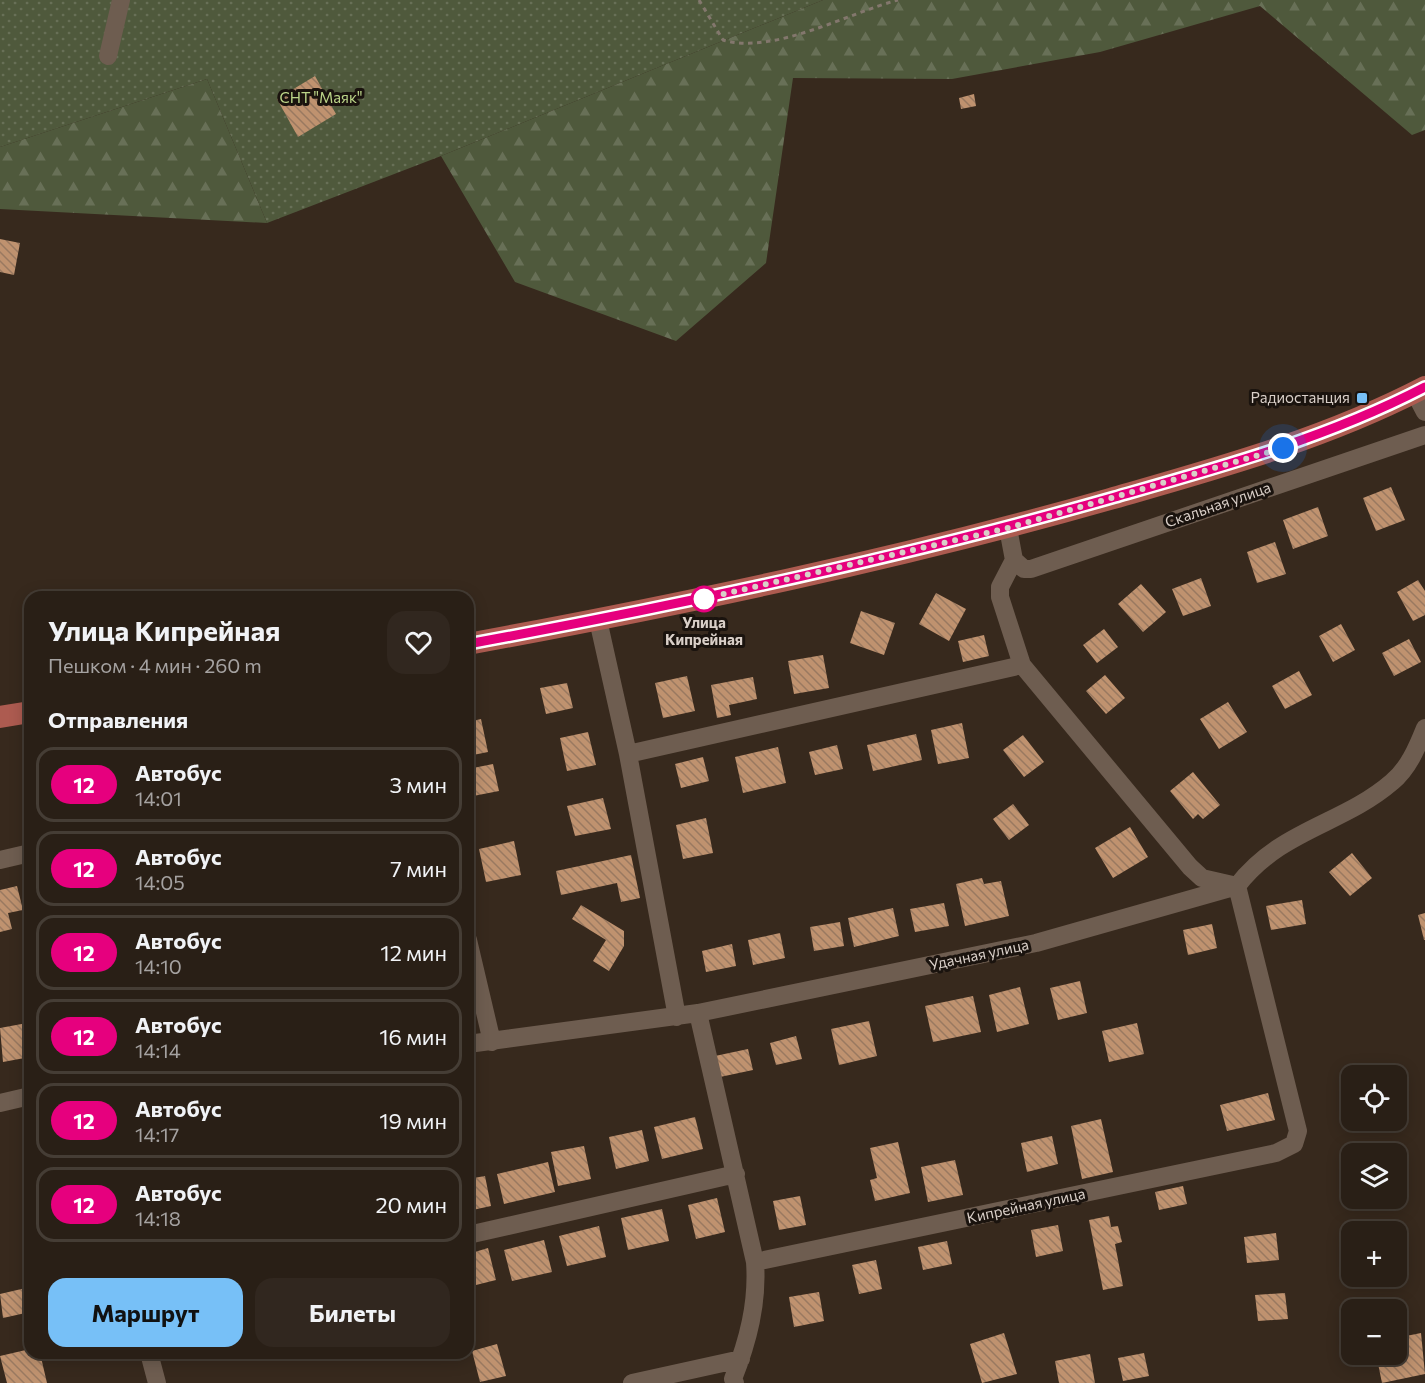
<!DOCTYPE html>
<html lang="ru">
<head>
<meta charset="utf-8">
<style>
	:root { --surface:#291f16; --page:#31271f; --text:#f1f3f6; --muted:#a5a2a1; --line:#453d35; --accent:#77c0f7 }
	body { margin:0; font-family:Commissioner,sans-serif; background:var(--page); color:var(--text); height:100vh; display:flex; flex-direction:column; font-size:22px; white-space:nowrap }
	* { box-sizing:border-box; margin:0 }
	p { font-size:20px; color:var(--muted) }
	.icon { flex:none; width:33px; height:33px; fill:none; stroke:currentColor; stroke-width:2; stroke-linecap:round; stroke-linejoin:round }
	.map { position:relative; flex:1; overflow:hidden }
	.side { position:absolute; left:24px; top:591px; width:450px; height:768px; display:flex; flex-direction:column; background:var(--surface); border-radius:18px; box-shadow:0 3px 15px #0003,0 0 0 2px var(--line) }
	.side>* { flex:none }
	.badge { padding:0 12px; border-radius:20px; font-size:21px; line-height:39px }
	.buttons { position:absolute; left:1341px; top:1065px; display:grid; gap:12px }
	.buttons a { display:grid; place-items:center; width:66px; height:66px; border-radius:12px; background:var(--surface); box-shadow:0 3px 15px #0003,0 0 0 2px var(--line); font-size:30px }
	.you { position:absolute; width:30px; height:30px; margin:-15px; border:4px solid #fff; border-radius:50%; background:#1a73e8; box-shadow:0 0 0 9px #1a73e833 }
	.map>.badge { position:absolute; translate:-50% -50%; box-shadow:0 0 0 3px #fff }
	h2 { padding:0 24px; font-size:22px; line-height:54px }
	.round { display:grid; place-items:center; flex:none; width:63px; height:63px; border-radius:18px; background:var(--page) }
	.headline { display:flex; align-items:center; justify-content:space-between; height:102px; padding:0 24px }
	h1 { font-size:28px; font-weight:700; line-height:45px }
	.cta { display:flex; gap:12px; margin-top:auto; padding:12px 24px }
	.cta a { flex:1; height:69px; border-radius:18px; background:var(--accent); color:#111; font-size:24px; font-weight:700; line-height:69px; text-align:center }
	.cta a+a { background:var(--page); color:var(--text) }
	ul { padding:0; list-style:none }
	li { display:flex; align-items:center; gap:18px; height:75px; margin:0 12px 9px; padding:0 12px; border:3px solid var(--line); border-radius:18px }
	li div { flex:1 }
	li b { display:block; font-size:22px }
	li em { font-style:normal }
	li .badge { min-width:66px; font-weight:700; text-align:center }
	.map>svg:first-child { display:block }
	.grass { fill:url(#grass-dots) }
	.forest { fill:url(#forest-firs) }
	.building { fill:url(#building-back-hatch) }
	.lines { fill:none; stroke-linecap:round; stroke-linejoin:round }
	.path { stroke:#83776d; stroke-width:3; stroke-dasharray:4.5 4.5; stroke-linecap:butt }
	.minor { stroke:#6e5d50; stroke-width:18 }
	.major { stroke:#ad5b50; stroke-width:22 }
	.line-casing { stroke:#fff; stroke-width:14 }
	.line { stroke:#e6007e; stroke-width:9 }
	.walk { stroke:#d9cfc8; stroke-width:6; stroke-dasharray:0 10.8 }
	.poi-dot { fill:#77c0f7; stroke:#1a130e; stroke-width:2 }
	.stop-dot { fill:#fff; stroke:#e6007e; stroke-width:3 }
	.labels { text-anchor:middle; stroke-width:6; stroke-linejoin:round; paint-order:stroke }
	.park-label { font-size:15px; fill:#bbd488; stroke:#1a130e }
	.poi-label { font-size:15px; fill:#d9cfc8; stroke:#1a130e; text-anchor:end }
	.street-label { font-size:15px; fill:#d9cfc8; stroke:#1a130e }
	.stop-label { font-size:15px; font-weight:bold; fill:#d9cfc8; stroke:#1a130e }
</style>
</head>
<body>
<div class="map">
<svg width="1425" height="1383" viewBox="0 0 1425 1383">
	<defs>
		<pattern id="grass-dots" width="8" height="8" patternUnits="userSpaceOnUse" patternTransform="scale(1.5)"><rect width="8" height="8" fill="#4f593c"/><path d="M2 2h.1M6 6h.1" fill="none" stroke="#687057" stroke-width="1.8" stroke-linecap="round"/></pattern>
		<pattern id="forest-firs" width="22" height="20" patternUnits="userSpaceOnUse" patternTransform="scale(1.5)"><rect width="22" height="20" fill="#4f593c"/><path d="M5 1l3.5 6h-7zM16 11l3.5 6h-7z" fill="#687057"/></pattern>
		<pattern id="building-back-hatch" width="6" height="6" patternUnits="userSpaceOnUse" patternTransform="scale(1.5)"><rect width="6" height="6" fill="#bf926f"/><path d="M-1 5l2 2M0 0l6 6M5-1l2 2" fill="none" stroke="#997960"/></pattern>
	</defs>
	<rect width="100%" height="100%" fill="#37291d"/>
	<path class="grass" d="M0 0H823L441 156 267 223 207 79 0 147Z"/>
	<path class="forest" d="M823 0H1425V130L1412 135 1260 6 1100 52 952 79 793 78 766 263 676 341 515 282 441 156Z
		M207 79 267 223 0 209V147Z"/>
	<path class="building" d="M315 76 336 114 298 137 277 99Z
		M974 94 976 106 961 109 959 98Z
		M0 239 20 243 14 275 0 272Z
		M1391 487 1405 520 1376 531 1363 498Z
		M1318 507 1328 536 1293 549 1283 520Z
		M1275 542 1286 574 1257 583 1247 552Z
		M1201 578 1211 606 1183 616 1172 589Z
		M1418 580 1425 591V615L1413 621 1397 592Z
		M1141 584 1166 612 1143 632 1118 604Z
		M936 593 966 609 949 641 919 624Z
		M861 611 895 623 884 655 850 643Z
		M1341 624 1355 650 1333 662 1319 636Z
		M1104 629 1118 647 1097 663 1083 645Z
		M984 635 989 656 963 662 958 641Z
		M1409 639 1421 662 1394 676 1382 653Z
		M823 655 829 688 794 694 788 661Z
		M1299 671 1312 695 1285 709 1272 686Z
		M1105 675 1125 698 1106 714 1086 691Z
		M687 676 695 711 663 718 655 683Z
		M753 677 757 699 729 705 731 715 717 718 711 685Z
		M567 683 573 708 546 714 540 688Z
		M1228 702 1247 732 1219 749 1200 719Z
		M481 719 488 752 468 756V722Z
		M962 723 969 758 938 764 931 730Z
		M588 732 596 765 567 771 560 738Z
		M916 734 922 760 873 771 867 745Z
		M1023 735 1044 762 1024 777 1003 750Z
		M837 745 843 769 815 775 809 752Z
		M778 747 786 783 743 793 735 757Z
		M703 757 709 781 681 788 675 764Z
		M493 764 499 791 468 797V769Z
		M1193 772 1220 805 1203 819 1198 814 1193 819 1170 791Z
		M603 798 611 829 575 836 567 806Z
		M1013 804 1029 825 1009 840 993 819Z
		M706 818 713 853 683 859 676 825Z
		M1130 827 1148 857 1113 878 1095 848Z
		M514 841 521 875 486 882 479 849Z
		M1352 853 1372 878 1350 896 1329 872Z
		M631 855 640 898 621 902 617 883 561 895 556 871Z
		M982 878 984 884 1001 881 1009 916 965 926 956 884Z
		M17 886 23 910 8 913 12 929 0 932V890Z
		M1302 900 1306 924 1271 930 1266 906Z
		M944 903 949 926 915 932 910 909Z
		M581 905 624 931V946L609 971 593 961 606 940 572 919Z
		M893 908 899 936 854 947 848 918Z
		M1425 913V940H1424L1418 915Z
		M840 922 844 946 814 951 810 927Z
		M1212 924 1217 948 1188 955 1183 930Z
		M780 933 785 958 753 965 748 940Z
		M732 944 736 966 706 972 702 951Z
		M1080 981 1087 1013 1058 1020 1050 988Z
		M1020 987 1029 1024 997 1032 989 995Z
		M973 996 981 1032 933 1042 925 1006Z
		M869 1021 877 1056 839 1065 831 1029Z
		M27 1023 30 1057 3 1062 0 1028Z
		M1137 1023 1144 1054 1109 1062 1102 1031Z
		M796 1036 802 1059 776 1065 770 1043Z
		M748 1049 753 1070 720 1077 715 1056Z
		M1268 1093 1275 1120 1227 1131 1220 1105Z
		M695 1117 703 1149 662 1159 654 1127Z
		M1101 1119 1113 1172 1082 1179 1071 1126Z
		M642 1130 649 1161 616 1169 609 1137Z
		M1052 1136 1058 1164 1027 1172 1021 1143Z
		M898 1142 910 1193 875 1201 870 1180 877 1178 870 1148Z
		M584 1146 591 1179 558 1186 551 1152Z
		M955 1160 963 1195 928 1202 921 1167Z
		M548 1162 555 1192 504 1204 497 1174Z
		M485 1176 491 1206 468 1211V1179Z
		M1183 1186 1187 1204 1159 1210 1155 1192Z
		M800 1196 806 1225 779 1230 773 1201Z
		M717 1198 725 1232 696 1239 688 1205Z
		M662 1209 669 1241 628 1250 621 1218Z
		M1109 1216 1111 1227 1118 1226 1122 1242 1115 1244 1123 1286 1103 1290 1089 1220Z
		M1058 1225 1063 1251 1036 1257 1031 1230Z
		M599 1226 606 1257 567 1266 559 1236Z
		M1276 1233 1279 1260 1247 1263 1244 1237Z
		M544 1240 552 1272 512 1281 504 1250Z
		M947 1241 952 1264 923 1270 918 1247Z
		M488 1248 496 1280 468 1287V1254Z
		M876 1260 882 1289 859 1294 852 1265Z
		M30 1287V1312L3 1318 0 1294Z
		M819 1292 824 1321 794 1327 789 1297Z
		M1285 1293 1288 1319 1258 1321 1255 1295Z
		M1004 1333 1017 1374 982 1383 970 1344Z
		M1421 1333 1425 1374 1382 1383 1376 1354H1396V1338Z
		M497 1344 506 1376 480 1382 472 1351Z
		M30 1349V1353H40L47 1383H7L0 1356Z
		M219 1353H233L232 1357Z
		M1144 1353 1149 1376 1123 1381 1118 1358Z
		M1090 1354 1095 1383H1059L1055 1361Z"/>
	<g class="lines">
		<path class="path" d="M699 0 723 40C774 55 848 13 898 0"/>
		<path class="minor" d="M108 56 121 0
			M1415 393 1425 412
			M1014 560 1024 569H1031L1425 435
			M598 620 628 754 677 1017
			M628 754 1022 665
			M0 860 30 853
			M468 940 492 1042
			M698 1013 755 1262C758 1303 748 1341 733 1379L735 1383
			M468 1044 698 1013 1036 943 1237 886C1281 829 1342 825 1392 782 1408 769 1417 748 1425 728
			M0 1103 30 1096
			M468 1235 736 1174
			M755 1262 1276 1153 1294 1144 1298 1131 1237 886 1202 878 1190 867 1022 665 1000 597V587L1014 560 1008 528
			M149 1353 157 1383
			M632 1383 741 1359"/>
		<path class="major" d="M468 644C684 604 899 559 1110 499 1218 468 1325 439 1425 387
			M0 717 30 712"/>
	</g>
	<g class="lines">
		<defs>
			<path id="line" d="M468 644C686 604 902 558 1115 497 1221 467 1327 438 1425 387"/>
		</defs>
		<use href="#line" class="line-casing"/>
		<use href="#line" class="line"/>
		<path class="walk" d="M704 599 698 600 1008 528 1283 448"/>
	</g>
	<rect class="poi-dot" x="1356" y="392" width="12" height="12" rx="3"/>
	<circle class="stop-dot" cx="704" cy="599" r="12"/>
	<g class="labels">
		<g class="park-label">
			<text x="321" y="103">СНТ "Маяк"</text>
		</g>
		<g class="poi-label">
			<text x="1350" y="403">Радиостанция</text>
		</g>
		<g class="street-label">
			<text transform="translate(1218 505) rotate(-19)" y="5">Скальная улица</text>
			<text transform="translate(979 955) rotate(-12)" y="5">Удачная улица</text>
			<text transform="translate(1026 1206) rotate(-12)" y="5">Кипрейная улица</text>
		</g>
		<g class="stop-label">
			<text x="704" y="628">Улица<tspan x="704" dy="17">Кипрейная</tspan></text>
		</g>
	</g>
</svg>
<div class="buttons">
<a><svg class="icon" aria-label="locate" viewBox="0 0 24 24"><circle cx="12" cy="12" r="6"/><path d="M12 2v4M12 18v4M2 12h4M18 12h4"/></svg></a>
<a><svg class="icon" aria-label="layers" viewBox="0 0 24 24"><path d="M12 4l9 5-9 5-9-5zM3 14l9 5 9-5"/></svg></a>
<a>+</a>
<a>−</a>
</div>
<div class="you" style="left:1283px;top:448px"></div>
<section class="side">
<div class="headline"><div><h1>Улица Кипрейная</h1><p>Пешком · 4 мин · 260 m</p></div><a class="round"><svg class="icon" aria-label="heart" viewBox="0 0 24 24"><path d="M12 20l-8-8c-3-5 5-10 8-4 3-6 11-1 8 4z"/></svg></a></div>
<h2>Отправления</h2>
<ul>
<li><span class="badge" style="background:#e6007e;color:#fff">12</span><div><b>Автобус</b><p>14:01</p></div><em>3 мин</em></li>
<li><span class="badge" style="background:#e6007e;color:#fff">12</span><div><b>Автобус</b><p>14:05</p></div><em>7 мин</em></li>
<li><span class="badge" style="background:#e6007e;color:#fff">12</span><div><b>Автобус</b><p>14:10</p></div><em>12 мин</em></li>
<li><span class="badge" style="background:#e6007e;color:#fff">12</span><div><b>Автобус</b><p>14:14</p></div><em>16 мин</em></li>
<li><span class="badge" style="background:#e6007e;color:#fff">12</span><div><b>Автобус</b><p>14:17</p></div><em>19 мин</em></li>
<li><span class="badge" style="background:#e6007e;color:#fff">12</span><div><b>Автобус</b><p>14:18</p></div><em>20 мин</em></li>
</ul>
<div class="cta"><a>Маршрут</a><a>Билеты</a></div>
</section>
</div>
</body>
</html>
